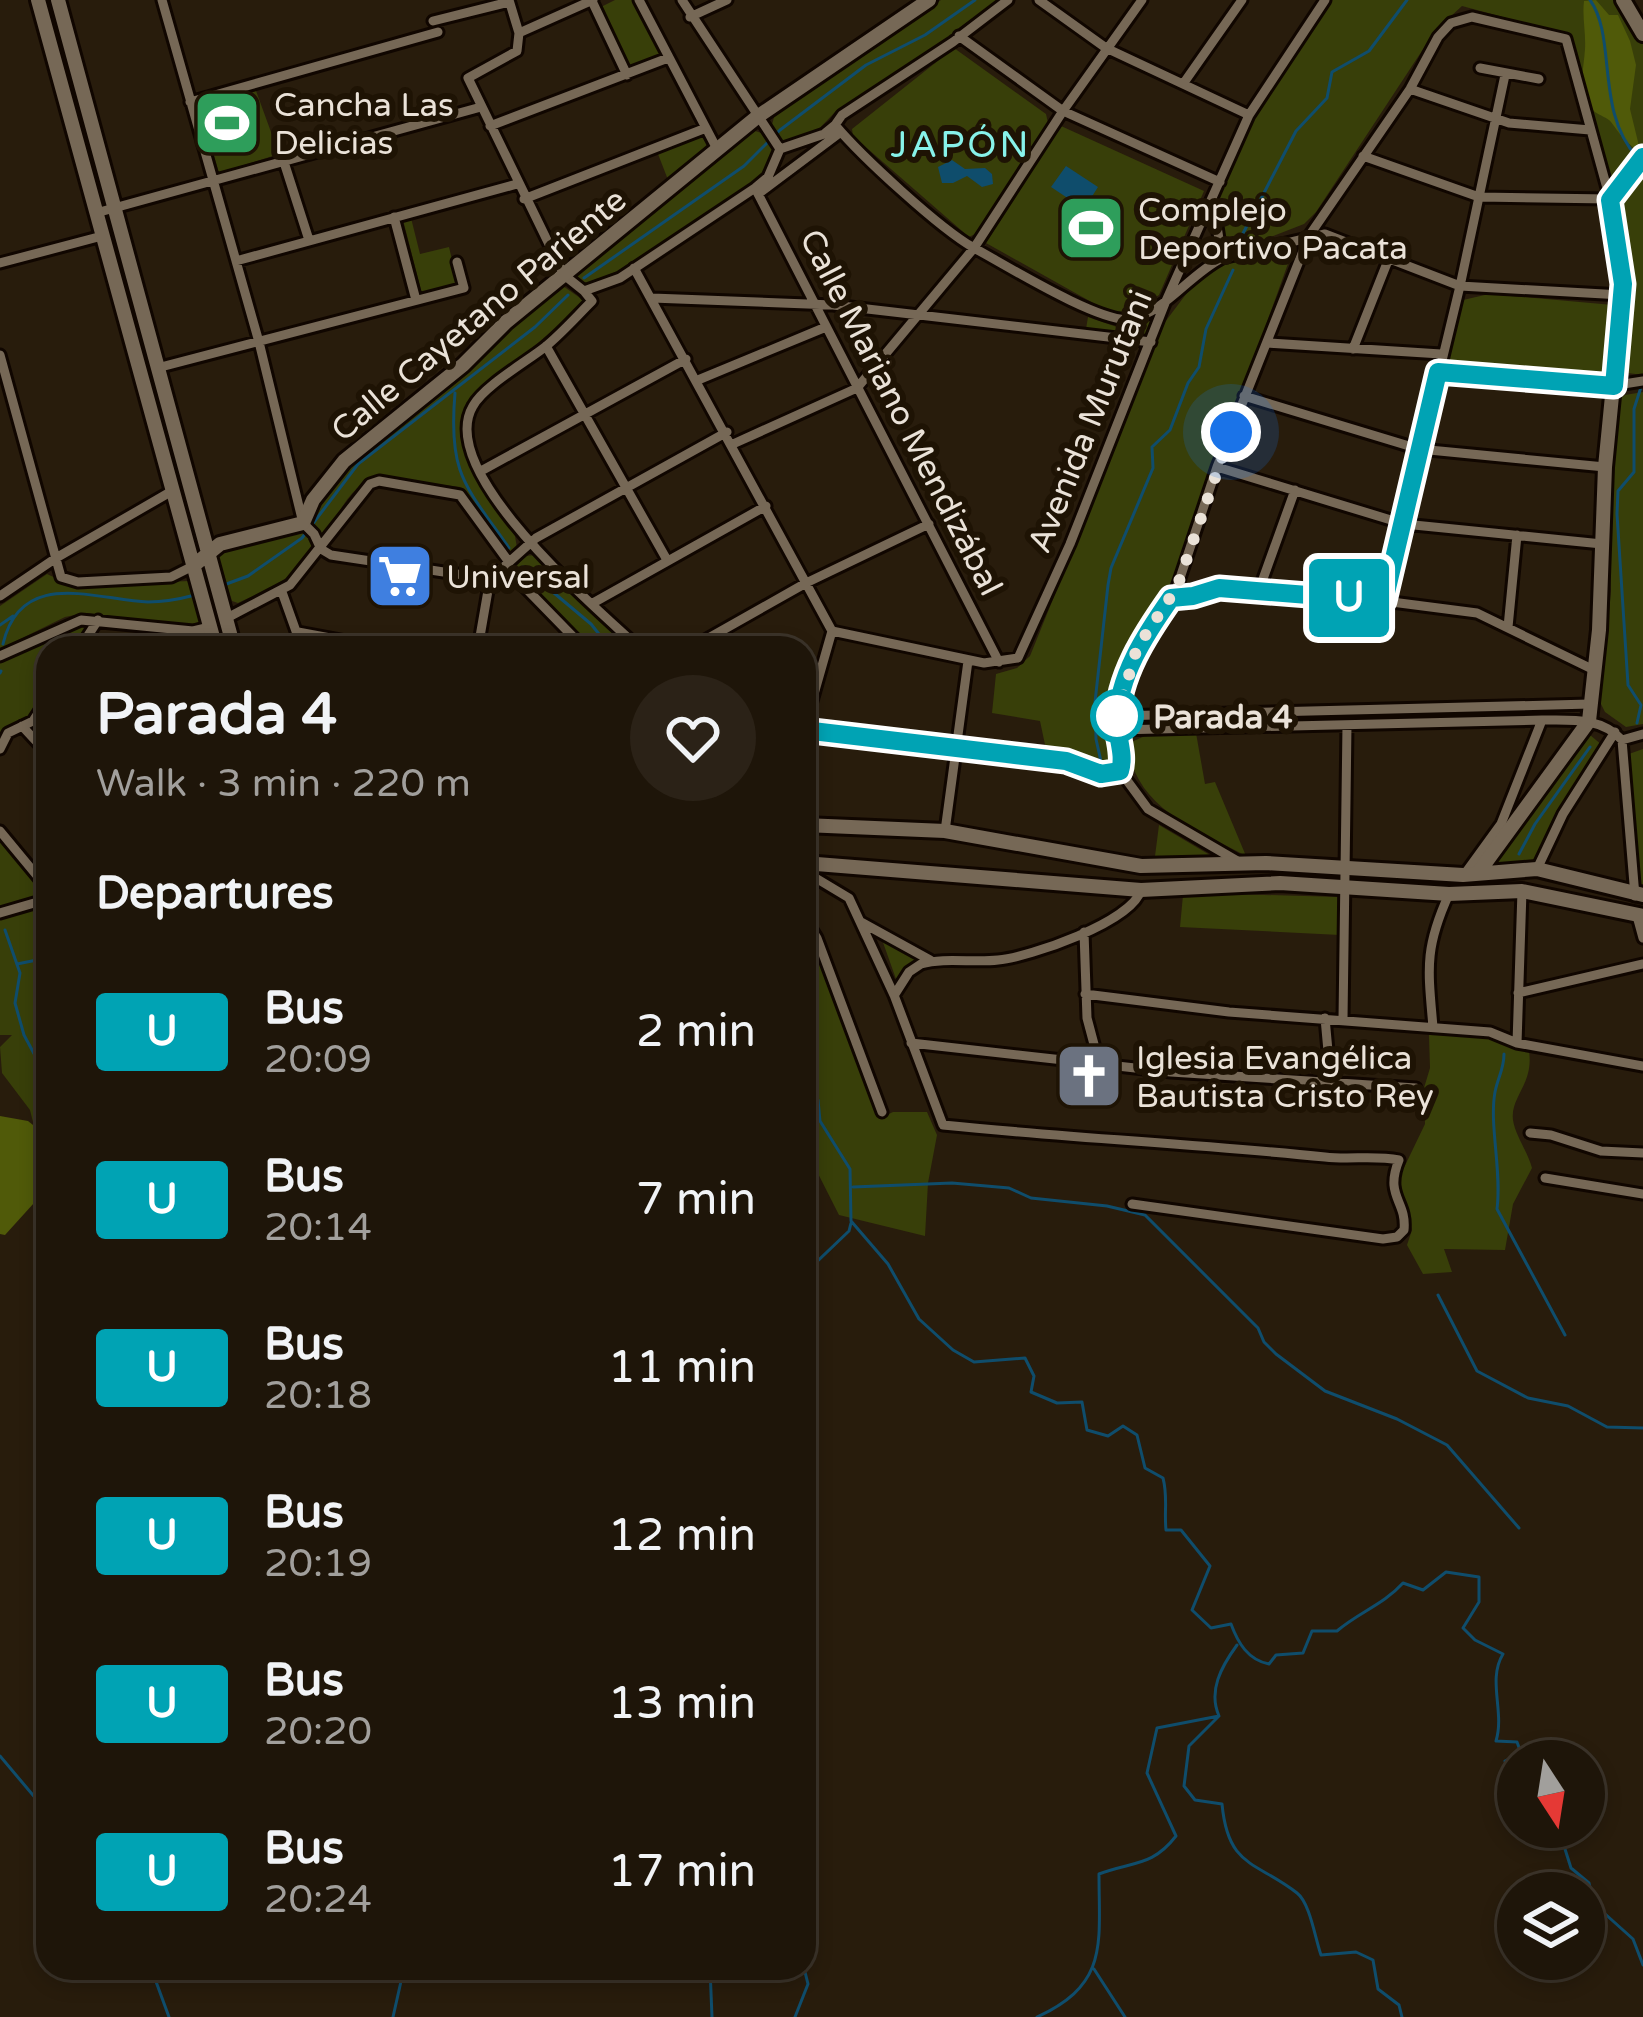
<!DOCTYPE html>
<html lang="en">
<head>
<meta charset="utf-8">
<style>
	:root { --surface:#1e1509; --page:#2b2217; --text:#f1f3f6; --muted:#a19f9c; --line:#3c342a }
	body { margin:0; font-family:"Varela Round",sans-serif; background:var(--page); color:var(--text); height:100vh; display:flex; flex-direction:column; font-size:45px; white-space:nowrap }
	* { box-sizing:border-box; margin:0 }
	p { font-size:39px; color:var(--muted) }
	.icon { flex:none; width:66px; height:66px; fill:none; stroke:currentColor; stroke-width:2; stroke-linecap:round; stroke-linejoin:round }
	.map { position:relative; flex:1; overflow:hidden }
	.details { position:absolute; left:36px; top:636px; width:780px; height:1344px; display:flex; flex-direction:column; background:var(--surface); border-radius:36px; box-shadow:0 6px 18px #0003,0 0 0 3px var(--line) }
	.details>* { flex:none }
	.badge { padding:0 24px; border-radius:9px; font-size:42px; line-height:78px }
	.needle { width:78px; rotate:168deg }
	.controls { position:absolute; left:1497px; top:1740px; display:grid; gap:24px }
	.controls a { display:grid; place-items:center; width:108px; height:108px; border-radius:50%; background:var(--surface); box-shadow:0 6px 18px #0003,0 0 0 3px var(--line); font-size:60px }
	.you { position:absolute; width:60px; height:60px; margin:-30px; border:9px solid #fff; border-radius:50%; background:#1a73e8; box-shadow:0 0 0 18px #1a73e833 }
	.map>.badge { position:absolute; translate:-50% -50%; box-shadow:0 0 0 6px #fff }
	h2 { padding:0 60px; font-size:45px; line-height:108px }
	.round { display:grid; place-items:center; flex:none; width:126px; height:126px; border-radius:63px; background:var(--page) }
	.summary { display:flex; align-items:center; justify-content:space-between; height:204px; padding:0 60px }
	h1 { font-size:57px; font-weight:800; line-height:90px }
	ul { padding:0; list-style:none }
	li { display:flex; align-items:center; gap:36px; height:168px; padding:0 60px }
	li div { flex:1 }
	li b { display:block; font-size:45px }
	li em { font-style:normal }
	li .badge { min-width:132px; font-weight:700; text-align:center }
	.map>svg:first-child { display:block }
	.green { fill:#383f09 }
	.forest { fill:#505a09 }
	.water { fill:#0f4d6c }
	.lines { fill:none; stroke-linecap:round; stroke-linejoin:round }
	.stream { stroke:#0f4d6c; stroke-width:3 }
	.street-casing { stroke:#100600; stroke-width:15 }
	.secondary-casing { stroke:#100600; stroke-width:20 }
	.street { stroke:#766856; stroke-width:9 }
	.secondary { stroke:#766856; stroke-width:14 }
	.line-casing { stroke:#fff; stroke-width:27 }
	.line { stroke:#00a3b4; stroke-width:18 }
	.walk { stroke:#eae2d8; stroke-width:12; stroke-dasharray:0 21.6 }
	.stop-dot { fill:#fff; stroke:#00a3b4; stroke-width:6 }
	.labels { text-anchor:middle; stroke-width:12; stroke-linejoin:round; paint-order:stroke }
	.poi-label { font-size:33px; fill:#eae2d8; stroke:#1e1304; text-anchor:start }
	.street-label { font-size:33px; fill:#eae2d8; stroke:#1e1304 }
	.stop-label { font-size:33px; font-weight:bold; fill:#eae2d8; stroke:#1e1304; text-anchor:start }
	.neighbourhood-label { font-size:36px; letter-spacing:3px; fill:#87f2ea; stroke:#1e1304 }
</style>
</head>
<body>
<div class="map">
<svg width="1643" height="2017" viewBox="0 0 1643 2017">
	<rect width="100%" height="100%" fill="#281c0c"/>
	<path class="green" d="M45 0H52L105 200 99 201Z
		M615 0H635L661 50 659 58 629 68 599 8Z
		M941 0H998L955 31 951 40 836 111 817 131 781 143 771 128 775 114Z
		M1331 0H1619L1643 41V151L1610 189 1577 54 1569 35 1462 6 1435 31 1316 212 1304 224 1229 253C1223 237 1217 216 1220 198 1227 149 1302 45 1331 0Z
		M954 48 1046 114 1048 123 975 234 969 237 853 136 852 129Z
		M255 88 279 154 219 173 199 104Z
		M1061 126 1204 191 1159 295 1134 310 1111 313 986 243Z
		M755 131 765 134 774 148 771 162 762 176 618 271 585 284 577 276Z
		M701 137 707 140 709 153 670 185 658 154Z
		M1643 166V375L1628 373 1623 357 1617 202Z
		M411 218 420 254 449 247 458 285 422 294 403 220Z
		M111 219 201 550 197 554 105 221Z
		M1294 247 1173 584 1132 644 1117 695 1113 729 1116 760C1089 767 1074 757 1047 754L1040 721 992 713 996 674 1017 668 1030 656 1165 322 1202 273 1222 264Z
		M560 284 586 302 471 400C444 445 492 498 515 536L517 548 507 554 460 487 379 477C353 481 340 512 326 533L320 535 310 519 334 479Z
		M1489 294 1613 305 1606 379 1452 368 1448 362 1463 300Z
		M1088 317 1117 327 1152 321 1146 337 1086 329Z
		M1643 392V724L1626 727 1605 712 1600 702 1611 591 1609 538 1619 400 1625 395Z
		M301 528 312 537C314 572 264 591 238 603L232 601 218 555 221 548Z
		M535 555 631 648H590L515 568 525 556Z
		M47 574 73 586 189 581 199 622 190 625 85 613 65 617 0 649V606Z
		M88 626 74 648H48C48 672 52 697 32 715 20 725 8 721 0 737V663L67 630Z
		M1181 731 1196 733 1205 784 1215 782 1246 856C1194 828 1136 809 1127 744L1147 735Z
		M1590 735 1602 745 1558 810 1532 865 1489 870Z
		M1643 749V884L1640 885 1626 755Z
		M1159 825 1220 861 1155 856Z
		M0 839 44 892 48 903V1182L30 1110 2 1073 0 1047 12 1035H0Z
		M1194 893 1340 897V935L1180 927 1183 895Z
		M804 928 813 940 880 1118 893 1112H927L937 1135 928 1183 925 1236 839 1215 804 1146Z
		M880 934 917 958 896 979Z
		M1429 1035 1490 1036 1500 1044 1529 1051C1534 1084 1510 1097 1513 1120 1515 1135 1528 1152 1532 1168L1513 1204 1505 1250 1444 1249 1452 1272 1423 1274 1407 1245 1412 1230 1399 1178 1425 1124 1424 1088 1430 1068Z"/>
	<path class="forest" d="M1596 0 1609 15H1618L1630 41 1636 65 1630 109 1639 146 1637 150C1624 141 1620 134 1611 122 1607 117 1600 116 1595 112 1575 95 1584 70 1585 49 1586 33 1582 17 1584 1Z
		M0 1116 28 1121 48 1137V1210L34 1203 5 1235 0 1234Z"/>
	<path class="water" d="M952 160 965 169 985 168 992 174 993 184 982 187 967 176 953 183H942L938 167Z
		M1066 166 1098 187 1084 209 1051 187Z"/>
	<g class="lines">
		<path class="stream" d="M1590 0C1617 37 1595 112 1637 157
			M1237 245 1296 131 1327 98 1332 72 1369 51 1407 0
			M584 278 744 166 780 130 866 65 925 35 975 0
			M455 393C448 474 465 485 509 548
			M523 567 591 624 610 648
			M221 586 248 576 302 538 358 464 535 327 568 295
			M0 625 13 616
			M3 644C21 567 96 600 148 602 164 602 180 599 195 595
			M0 673 1 671
			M1637 723 1641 705 1628 685 1617 514 1618 491 1634 472V409L1642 384
			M1102 766 1096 739 1095 702 1108 585 1111 568 1153 468 1152 447 1170 430 1188 383 1199 367 1206 329 1233 270
			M1519 854 1535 824 1590 747
			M5 930 20 973 15 1003 24 1035 46 1076 48 1098
			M17 964 42 959 48 963
			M1504 1054C1504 1069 1498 1077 1495 1092 1489 1125 1502 1171 1497 1209L1565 1335
			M804 1078 818 1100 820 1121 850 1169 851 1221 888 1264 919 1319 953 1350 974 1362 1025 1358 1034 1376 1031 1392 1057 1403 1082 1402 1087 1430 1108 1436 1123 1426 1137 1435 1145 1468 1163 1478C1168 1497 1164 1511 1166 1530H1181L1210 1566 1192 1610 1211 1628 1231 1624C1238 1643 1248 1660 1269 1664L1276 1655 1303 1653 1312 1631H1337C1359 1612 1383 1605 1403 1583L1423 1590 1446 1572 1479 1577V1602L1463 1628 1475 1640 1503 1654C1487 1680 1505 1712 1496 1741L1517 1742 1521 1753 1505 1761 1518 1775
			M853 1187 952 1183 1009 1188 1031 1198 1107 1206 1145 1215 1258 1328 1264 1342 1276 1354 1325 1391 1397 1419 1447 1445 1519 1528
			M804 1274 849 1231 851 1223
			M1438 1295 1477 1371 1528 1398 1568 1406 1607 1427 1643 1428
			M1237 1645C1221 1667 1208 1691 1219 1716L1189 1746 1184 1786 1195 1800 1222 1804C1228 1868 1256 1861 1297 1893 1310 1903 1315 1938 1321 1955L1356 1952 1373 1960 1378 1989 1399 2005 1402 2017
			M0 1756 48 1813
			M1558 1827 1571 1868 1589 1883 1594 1904 1633 1939 1643 1965
			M151 1968 169 2017
			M480 1968 483 1974
			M710 1968 712 2017
			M1094 1969 1125 2017
			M393 2017 404 1968
			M795 2017 808 1984 804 1968
			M1037 2017C1109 1984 1099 1944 1099 1874 1133 1861 1152 1867 1176 1836L1147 1773 1157 1728 1219 1716"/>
		<defs>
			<path id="street" d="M162 0 259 342 303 523 314 534 321 549
				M509 0 519 33 517 51 468 78 564 275 584 291
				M639 0 717 149
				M682 0 780 149
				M1008 0 953 42 842 115 835 125C862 157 939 228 974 248 1004 264 1102 325 1131 319 1165 312 1189 275 1222 258L1213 201
				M1039 0 1106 48 1249 115
				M592 1 627 75
				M690 17 727 0
				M433 21 509 2
				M519 33 593 0
				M959 36 1063 111 1220 182
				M1480 68 1539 79
				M1183 84 1242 0
				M1410 89 1509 123 1590 130
				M190 102 438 32
				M490 126 668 58
				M283 159 309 240
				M755 188 999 662
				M758 194 841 132
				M524 199 706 128
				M96 213 481 107
				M394 217 416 300
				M1222 258 1325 234 1460 286 1622 295
				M236 261 517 184
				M0 263 102 236
				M634 268 832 631
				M584 291 592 301C576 317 562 333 545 347 526 362 484 386 473 406 434 472 597 608 639 648
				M584 291 620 278 755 188 768 177 780 149 824 134 835 125
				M652 298 833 305 1151 342
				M1268 343 1441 354
				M546 346 667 560
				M1353 349 1389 258
				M0 355 61 577 78 582 171 577 193 566
				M157 368 464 288 457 262
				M1438 372 1605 387 1643 381
				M698 380 826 327
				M1244 396 1419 449 1605 467
				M733 444 857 388 974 248 1063 111 1142 0
				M1217 467 1404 524 1602 544
				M481 471 686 359
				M321 549 331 555 490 579 536 538 727 432
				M505 567 584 648
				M1259 590 1295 490
				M282 592 302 648
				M0 596 56 558 172 491
				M1171 598 1219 588 1384 601 1477 613 1592 669
				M1384 601 1460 286 1505 75
				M593 603 766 506
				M225 619 290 585 370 484 379 481 460 495 509 562
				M1508 627 1517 535
				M832 631 984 663 1018 658 1070 544 1165 303 1249 115 1325 0
				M298 632 384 648
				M80 648 98 620
				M182 648 193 631
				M478 648 490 579
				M691 648 806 583 929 524
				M0 656 81 620 193 631 210 627
				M1117 716 1590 704
				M22 726 48 754
				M804 729 1066 761 1101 774 1120 771 1123 761 1117 716 1137 648 1177 587 1217 467 1309 236 1410 89 1438 37 1451 23 1472 17 1566 39 1610 199 1479 197 1363 156
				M804 729 832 631
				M1117 730 1542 720C1571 720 1601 717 1622 740L1643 734
				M1622 740 1635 896
				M0 749 8 733 33 721 48 698
				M1120 771 1148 809 1239 862
				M0 831 48 889
				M945 831 968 661
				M1537 869 1563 814 1615 732
				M804 871 849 898 894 995 943 1125C1070 1138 1197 1144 1325 1157 1350 1160 1374 1155 1399 1160 1384 1197 1407 1200 1404 1230L1397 1237 1383 1239 1132 1204
				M1464 875 1501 824 1542 720
				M0 913 48 899
				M1637 916 1643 938
				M804 917 817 938 882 1112
				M861 922 930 960
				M1084 932 1087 1018 1099 1063
				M1518 993 1643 964
				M895 994 909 972 921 964C945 957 973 963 998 960 1030 957 1132 922 1141 890
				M1085 994 1229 1012 1490 1032 1517 1043 1643 1066
				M1325 1018 1331 1084
				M1343 1019 1347 725
				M1433 1027C1428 969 1424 949 1449 894
				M911 1043 1171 1072 1416 1088
				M1517 1043 1522 891
				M1530 1133 1551 1135 1601 1151 1643 1153
				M1545 1178 1643 1194"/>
			<path id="secondary" d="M38 0 216 648
				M58 0 234 648
				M1623 0 1643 34
				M193 566 220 544 303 523 313 500 344 461 463 365 506 322 757 117 929 0
				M804 825 945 831 1141 866 1266 863 1463 875 1537 869 1643 895
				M804 863 1141 890 1280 883 1449 894 1522 891 1643 916
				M1478 873 1589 721 1599 630 1605 467 1623 284 1610 199 1643 157"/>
		</defs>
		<use href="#street" class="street-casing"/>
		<use href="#secondary" class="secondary-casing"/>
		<use href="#street" class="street"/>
		<use href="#secondary" class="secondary"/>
	</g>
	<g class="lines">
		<defs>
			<path id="line" d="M804 730 1066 761 1101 774 1120 771C1125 754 1117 739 1117 722 1118 676 1145 635 1171 598L1193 596 1219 588 1384 601 1438 372 1614 386 1623 284 1610 200 1643 157"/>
		</defs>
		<use href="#line" class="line-casing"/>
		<use href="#line" class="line"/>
		<path class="walk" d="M1117 716 1137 648 1177 587 1231 432"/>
	</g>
	<defs>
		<symbol id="stadium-square" viewBox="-11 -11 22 22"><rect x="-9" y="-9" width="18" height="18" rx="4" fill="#2e9e5b" stroke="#1e1304"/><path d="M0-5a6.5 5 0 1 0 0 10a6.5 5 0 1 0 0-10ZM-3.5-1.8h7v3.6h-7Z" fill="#fff"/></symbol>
		<symbol id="supermarket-square" viewBox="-11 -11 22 22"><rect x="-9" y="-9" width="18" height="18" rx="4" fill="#3f7fe0" stroke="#1e1304"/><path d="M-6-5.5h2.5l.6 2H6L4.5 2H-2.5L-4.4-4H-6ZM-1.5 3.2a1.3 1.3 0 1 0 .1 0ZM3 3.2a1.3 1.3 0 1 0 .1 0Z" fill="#fff"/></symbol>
		<symbol id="church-square" viewBox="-11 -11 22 22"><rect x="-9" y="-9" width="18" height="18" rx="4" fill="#6b7280" stroke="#1e1304"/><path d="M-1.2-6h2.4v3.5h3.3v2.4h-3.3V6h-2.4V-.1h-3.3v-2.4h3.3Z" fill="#fff"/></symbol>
	</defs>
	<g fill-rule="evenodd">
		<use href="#stadium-square" x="189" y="85" width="76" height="76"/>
		<use href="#stadium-square" x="1053" y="190" width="76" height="76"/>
		<use href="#supermarket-square" x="362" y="538" width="76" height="76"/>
		<use href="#church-square" x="1051" y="1038" width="76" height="76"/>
	</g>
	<circle class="stop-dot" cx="1117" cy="716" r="24"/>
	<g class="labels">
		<g class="poi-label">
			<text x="274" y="116">Cancha Las<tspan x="274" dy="38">Delicias</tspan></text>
			<text x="1138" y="221">Complejo<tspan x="1138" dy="38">Deportivo Pacata</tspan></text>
			<text x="446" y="588">Universal</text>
			<text x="1136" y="1069">Iglesia Evangélica<tspan x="1136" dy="38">Bautista Cristo Rey</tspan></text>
		</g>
		<g class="street-label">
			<text transform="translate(478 314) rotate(-40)" y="12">Calle Cayetano Pariente</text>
			<text transform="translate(902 412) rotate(63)" y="12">Calle Mariano Mendizábal</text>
			<text transform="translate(1089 421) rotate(-68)" y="12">Avenida Murutani</text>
		</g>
		<g class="stop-label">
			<text x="1153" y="728">Parada 4</text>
		</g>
		<g class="neighbourhood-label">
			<text x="961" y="157">JAPÓN</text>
		</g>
	</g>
</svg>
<div class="controls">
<a><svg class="needle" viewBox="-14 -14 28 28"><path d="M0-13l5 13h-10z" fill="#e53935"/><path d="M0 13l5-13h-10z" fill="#a19f9c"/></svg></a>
<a><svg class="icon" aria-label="layers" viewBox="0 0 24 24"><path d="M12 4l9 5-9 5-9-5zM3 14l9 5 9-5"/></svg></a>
</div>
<div class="you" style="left:1231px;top:432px"></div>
<b class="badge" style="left:1349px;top:598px;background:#00a3b4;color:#fff">U</b>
<section class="details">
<div class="summary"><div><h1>Parada 4</h1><p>Walk · 3 min · 220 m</p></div><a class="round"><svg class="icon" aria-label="heart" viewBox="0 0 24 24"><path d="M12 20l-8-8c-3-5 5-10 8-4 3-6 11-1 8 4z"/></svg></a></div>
<h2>Departures</h2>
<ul>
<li><span class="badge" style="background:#00a3b4;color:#fff">U</span><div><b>Bus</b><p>20:09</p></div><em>2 min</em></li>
<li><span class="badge" style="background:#00a3b4;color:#fff">U</span><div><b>Bus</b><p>20:14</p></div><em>7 min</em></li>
<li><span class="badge" style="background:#00a3b4;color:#fff">U</span><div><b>Bus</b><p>20:18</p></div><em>11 min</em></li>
<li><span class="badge" style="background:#00a3b4;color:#fff">U</span><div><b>Bus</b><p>20:19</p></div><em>12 min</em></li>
<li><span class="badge" style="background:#00a3b4;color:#fff">U</span><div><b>Bus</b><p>20:20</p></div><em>13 min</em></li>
<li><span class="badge" style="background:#00a3b4;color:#fff">U</span><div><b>Bus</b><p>20:24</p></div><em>17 min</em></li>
</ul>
</section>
</div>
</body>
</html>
